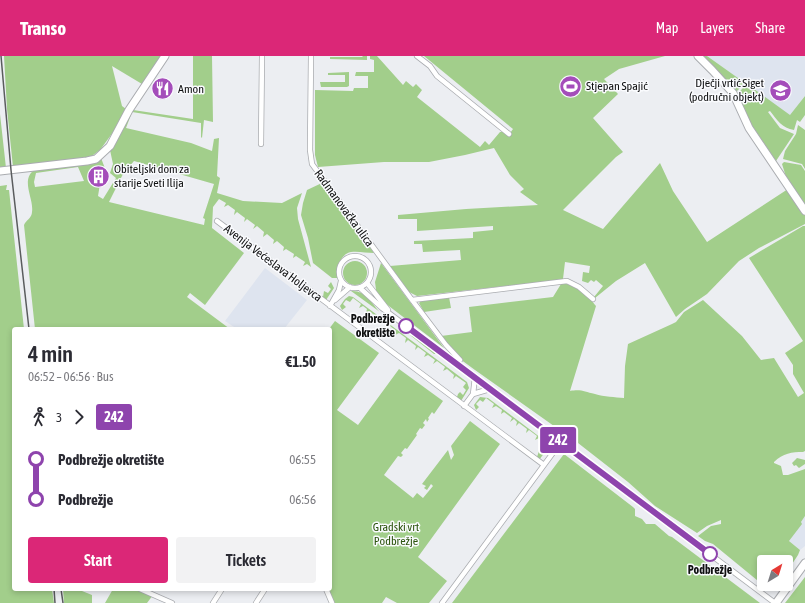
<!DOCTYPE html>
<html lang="en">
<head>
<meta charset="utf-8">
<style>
	:root { --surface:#fff; --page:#f2f2f3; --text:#2b2b33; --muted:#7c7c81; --accent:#db2777 }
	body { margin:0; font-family:"Asap Condensed",sans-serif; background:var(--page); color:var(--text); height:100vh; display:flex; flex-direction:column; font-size:15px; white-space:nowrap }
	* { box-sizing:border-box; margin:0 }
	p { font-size:13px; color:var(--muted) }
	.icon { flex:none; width:22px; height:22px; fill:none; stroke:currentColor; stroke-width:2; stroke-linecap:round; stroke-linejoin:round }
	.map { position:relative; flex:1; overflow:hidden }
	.panel { position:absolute; left:12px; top:271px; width:320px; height:264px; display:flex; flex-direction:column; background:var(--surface); border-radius:4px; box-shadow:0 2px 6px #0003 }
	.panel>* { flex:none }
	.badge { padding:0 8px; border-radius:3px; font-size:14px; line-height:26px }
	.needle { width:26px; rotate:38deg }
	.buttons { position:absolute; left:757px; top:499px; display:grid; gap:8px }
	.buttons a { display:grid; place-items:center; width:36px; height:36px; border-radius:4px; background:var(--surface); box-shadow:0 2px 6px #0003; font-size:20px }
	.map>.badge { position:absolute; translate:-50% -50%; box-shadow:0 0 0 2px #fff }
	.legs { display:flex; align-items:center; gap:6px; height:44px; padding:0 16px; font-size:13px }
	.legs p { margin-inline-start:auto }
	.headline { display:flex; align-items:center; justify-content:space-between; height:68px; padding:0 16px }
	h1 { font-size:22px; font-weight:600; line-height:30px }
	.action { display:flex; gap:8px; margin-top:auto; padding:8px 16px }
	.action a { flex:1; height:46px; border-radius:4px; background:var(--accent); color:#fff; font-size:16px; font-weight:600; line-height:46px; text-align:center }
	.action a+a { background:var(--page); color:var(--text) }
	ul { padding:0 16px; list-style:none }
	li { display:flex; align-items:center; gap:14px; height:40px; font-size:15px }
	li i { display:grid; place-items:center; width:6px; height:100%; margin:0 5px; background:currentColor }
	li i::after { content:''; width:10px; height:10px; margin:-5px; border:3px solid; border-radius:50%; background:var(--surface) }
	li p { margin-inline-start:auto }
	li:first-child i { background:linear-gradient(#0000 50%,currentColor 0) }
	li:last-child i { background:linear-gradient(currentColor 50%,#0000 0) }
	header { display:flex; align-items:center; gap:24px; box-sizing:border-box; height:56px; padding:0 20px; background:var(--accent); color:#fff }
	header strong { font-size:19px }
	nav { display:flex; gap:22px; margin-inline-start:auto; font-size:14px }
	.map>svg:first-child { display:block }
	.built { fill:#dee4ef }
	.green { fill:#a2ce8b; fill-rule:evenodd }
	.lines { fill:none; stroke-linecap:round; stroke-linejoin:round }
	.street-casing { stroke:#aaacb0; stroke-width:6 }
	.secondary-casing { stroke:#aaacb0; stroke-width:9 }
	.street { stroke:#fff; stroke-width:4.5 }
	.secondary { stroke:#fff; stroke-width:7 }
	.rail { stroke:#5a5c5e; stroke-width:1.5 }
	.line-1-casing { stroke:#fff; stroke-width:9 }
	.line-1 { stroke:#8e44ad; stroke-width:6 }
	.stop-1-dot { fill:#fff; stroke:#8e44ad; stroke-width:2 }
	.labels { text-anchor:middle; stroke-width:3; stroke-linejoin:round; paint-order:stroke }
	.poi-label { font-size:12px; fill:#101112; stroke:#fafbfe; text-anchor:start }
	.street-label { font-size:12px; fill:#101112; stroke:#fafbfe }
	.stop-label { font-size:12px; font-weight:bold; fill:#101112; stroke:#fafbfe; text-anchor:end }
	.park-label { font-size:12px; fill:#2c540e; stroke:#fafbfe }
</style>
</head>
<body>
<header>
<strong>Transo</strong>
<nav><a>Map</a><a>Layers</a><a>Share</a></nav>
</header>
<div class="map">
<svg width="805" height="547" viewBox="0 0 805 547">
	<rect width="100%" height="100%" fill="#eceef2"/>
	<path class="built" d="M707 0H805V40L790 60Z
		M265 212 307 244 284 273H237L225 265Z
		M805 460V490L800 494 789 485Z"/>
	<path class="green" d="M4 0H161L142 28 112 10 122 50 126 53 119 68 100 94 89 102 13 111 7 53Z
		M193 0H212L213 66 204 64 202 82 201 81V67L132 56 126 72 191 87 212 95 214 83 219 82 217 120 220 122 217 137 243 145 282 147 302 137 297 152 298 163 311 211 307 208 303 210 305 206 296 200 293 202 294 198 286 193 283 195 284 191 277 185 273 188 274 184 267 178 263 181 264 176 257 170 253 173 255 169 247 163 244 166 245 162 237 156 234 159 235 154 228 149 224 151 226 147 219 143 213 151 212 172 244 197 205 249 190 237 187 241 230 273H35L24 169C26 164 32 162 32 156 34 143 21 125 33 115L91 107 101 102 106 115 94 111 88 120 100 128 98 140 103 143 116 122 110 117 113 108 110 94 133 54 193 63ZM134 105 214 128 203 162 205 163 204 169 109 146 123 118ZM78 111 84 125 35 131 34 126 36 117Z
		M363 0H367V4L330 3V1H362Z
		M370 0H377L403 29 406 25 413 31 416 28 422 34 417 41 480 91 485 85 489 89 500 76H503L508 80 513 73 424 0H665L619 13 604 23 618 38 593 62 623 96 616 101 563 154 603 173 660 107 673 135 707 186 788 133 805 159V168L759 192 739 205 707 238 685 253 676 261 645 207 616 225 595 242 594 241 603 230 596 224 594 226 591 224 588 227 582 225 583 216 589 217 590 210 565 206 563 223 558 224 417 240 409 236 390 210 461 204 460 194 423 196 422 188H414V185L473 182V176L493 174V170L417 175V163H398V159L466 153 538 149 520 136 524 133 510 119 494 92 465 99 429 106H384L318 111 315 99V34L353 35 354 32H368V20H355L356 16H374V4L370 3Z
		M701 0H707L745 27 735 37Z
		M349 16V30L347 31H321L320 26H345V19H328V17Z
		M747 28 790 59 805 40V59L800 66 797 64 794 74C782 72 777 64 770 55L768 56 780 72 794 78 776 105 751 68 740 45 741 43 738 37Z
		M0 58 6 112H0Z
		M798 69 805 74V113L802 108 783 103 785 95 796 78Z
		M784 106 801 109 805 115V150L787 124 782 108Z
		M324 126 325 131 351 161 374 197C367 197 358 195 351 196 340 198 336 213 338 222H332L313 207 308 182 301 159 303 147 307 134Z
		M7 129 6 134H9L24 273H14V533H52L54 547H0V130Z
		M803 170H805V395L803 396C792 396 783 397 774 406V407L781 410 783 419H788L805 413V460L801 466 802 468 789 485 800 494 798 499 786 517V506H764V528H778C772 533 768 531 763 529L713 488 705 485 698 480 711 470 721 468V464L707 470 697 477 655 450 628 426 578 387 475 314 460 303 441 280 472 276 469 251 553 241 561 228C575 226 588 240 596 250L570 335C582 333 584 336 595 338 604 341 615 341 624 342L625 310 628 288 672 268 676 266 684 256 703 244 742 280 761 304 774 302 798 341 804 337 793 318V309L785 297 803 285 749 202Z
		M343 217a12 12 0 1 1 24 0a12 12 0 1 1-24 0Z
		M381 207 444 292 377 241 375 226Z
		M331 226 334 232 326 244 323 241 324 235 328 237 331 233 328 230Z
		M351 235C366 234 371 247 380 256Z
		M349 240 353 241 467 326 469 332 461 345 457 341 458 338 460 336 463 339 466 334 463 331 466 327 456 320 453 323 454 319 447 313 443 315 445 311 437 305 433 308 435 304 428 299 424 301 426 297 418 291 415 294 416 290 408 284 405 287 406 282 399 277 395 279 396 275 389 269 385 272 387 268 379 262 375 264 377 261 369 255 366 257 367 253 363 250 359 252 361 248 353 242 350 246 346 244 343 248 346 251 342 254 340 250 345 243Z
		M449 241 451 252 424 256 419 247 422 244Z
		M335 265 379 297 337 354 358 369 399 313 443 345 434 358 432 356 428 362 429 363 427 366 426 363 423 367 425 369 422 373 420 372 416 378 417 379 407 393 405 392 401 397 403 399 401 401 398 400 384 419 413 442 417 437 423 442 433 430 431 428 427 434 424 432 426 430 422 428 448 394 451 404 454 399 451 390 470 365 500 388 418 501 447 525 429 547H397L386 541 382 547H333L328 533H330L329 273Z
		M410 279 418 282 436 298H434Z
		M480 341 488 342 545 385C550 392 544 397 540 403L537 401 539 395 542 398 546 393 543 390 545 387 539 382 535 384 537 380 529 374 526 377 527 373 519 367 516 370 517 366 514 363 510 366 512 362 504 356 501 358 502 354 496 350 492 352 494 348 486 342 483 346 480 344 476 348 479 351 476 354 474 349Z
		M564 398 633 451 635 453V460L642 463 646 468H655L669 480 672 481 760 547H452Z
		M797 402 805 404V408L799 412 796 409 794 410 792 407Z
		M805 521V547H785Z
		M63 533H77L92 539V547H64Z
		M113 533H140L153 539 147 547H105Z"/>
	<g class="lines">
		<defs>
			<path id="street" d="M311 0 310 94 312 108 412 244 446 289 460 304
				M417 0 430 10 437 20 509 78
				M261 88 262 0
				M217 165 544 409
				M339 216a16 16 0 1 1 32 0a16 16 0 1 1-32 0Z
				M367 227 388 254
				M360 232 382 252 775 547
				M335 244 350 231
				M412 244 567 225 579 231 593 243
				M330 250 339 234 341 225
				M473 338 490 333
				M464 350 473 338 475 321
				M140 533 172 547
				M326 533 332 547
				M213 547 222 533
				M256 547 265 533
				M442 547 561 386"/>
			<path id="secondary" d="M698 0 712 14 733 37 749 72 805 155
				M0 115 87 105 96 103 110 90 129 54 165 0
				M776 547 805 507"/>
		</defs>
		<use href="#street" class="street-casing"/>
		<use href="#secondary" class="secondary-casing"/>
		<use href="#street" class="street"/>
		<use href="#secondary" class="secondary"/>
		<path class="rail" d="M1 0 11 114 29 273
			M54 533 55 547
			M61 533 63 547"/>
	</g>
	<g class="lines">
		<defs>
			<path id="line-1" d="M406 270 710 498"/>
		</defs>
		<use href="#line-1" class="line-1-casing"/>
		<use href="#line-1" class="line-1"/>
	</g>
	<defs>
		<symbol id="stadium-disc" viewBox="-11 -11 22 22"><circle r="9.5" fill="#a44dba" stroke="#fafbfe"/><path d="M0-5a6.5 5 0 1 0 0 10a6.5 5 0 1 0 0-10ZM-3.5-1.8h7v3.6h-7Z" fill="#fff"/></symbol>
		<symbol id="restaurant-disc" viewBox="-11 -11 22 22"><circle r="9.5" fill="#a44dba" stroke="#fafbfe"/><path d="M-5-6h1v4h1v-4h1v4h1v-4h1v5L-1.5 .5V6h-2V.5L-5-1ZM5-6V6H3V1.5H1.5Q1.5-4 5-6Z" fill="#fff"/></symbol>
		<symbol id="school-disc" viewBox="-11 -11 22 22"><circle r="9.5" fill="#a44dba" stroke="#fafbfe"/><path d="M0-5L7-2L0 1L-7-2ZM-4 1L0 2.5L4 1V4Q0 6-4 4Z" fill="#fff"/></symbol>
		<symbol id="building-disc" viewBox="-11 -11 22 22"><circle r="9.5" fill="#a44dba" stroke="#fafbfe"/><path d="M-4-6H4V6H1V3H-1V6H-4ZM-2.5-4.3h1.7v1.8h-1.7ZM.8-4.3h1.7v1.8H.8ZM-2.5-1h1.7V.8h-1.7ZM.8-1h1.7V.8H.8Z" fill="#fff"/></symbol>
	</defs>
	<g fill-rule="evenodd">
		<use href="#stadium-disc" x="558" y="18" width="25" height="25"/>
		<use href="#restaurant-disc" x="150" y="20" width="25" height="25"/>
		<use href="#school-disc" x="768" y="22" width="25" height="25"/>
		<use href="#building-disc" x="86" y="108" width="25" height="25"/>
	</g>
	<g class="stop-1-dot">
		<circle cx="406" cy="270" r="7"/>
		<circle cx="710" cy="498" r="7"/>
	</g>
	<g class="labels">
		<g class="poi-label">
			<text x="764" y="31" text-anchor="end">Dječji vrtić Siget<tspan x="764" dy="14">(područni objekt)</tspan></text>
			<text x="586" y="34">Stjepan Spajić</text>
			<text x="178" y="37">Amon</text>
			<text x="114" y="117">Obiteljski dom za<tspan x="114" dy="14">starije Sveti Ilija</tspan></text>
		</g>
		<g class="street-label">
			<text transform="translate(344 152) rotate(54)" y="4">Radmanovačka ulica</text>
			<text transform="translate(273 207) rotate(37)" y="4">Avenija Većeslava Holjevca</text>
		</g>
		<g class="stop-label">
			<text x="395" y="267">Podbrežje<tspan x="395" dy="14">okretište</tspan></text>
			<text x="710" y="518" text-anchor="middle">Podbrežje</text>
		</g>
		<g class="park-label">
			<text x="396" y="475">Gradski vrt<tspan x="396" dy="14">Podbrežje</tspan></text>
		</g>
	</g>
</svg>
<div class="buttons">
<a><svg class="needle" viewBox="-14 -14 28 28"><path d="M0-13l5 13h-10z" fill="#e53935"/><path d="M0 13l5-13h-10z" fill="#7c7c81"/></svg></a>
</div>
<b class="badge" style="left:558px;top:384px;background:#8e44ad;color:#fff">242</b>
<section class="panel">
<div class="headline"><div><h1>4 min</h1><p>06:52 – 06:56 · Bus</p></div><b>€1.50</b></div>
<div class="legs"><svg class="icon" aria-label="walk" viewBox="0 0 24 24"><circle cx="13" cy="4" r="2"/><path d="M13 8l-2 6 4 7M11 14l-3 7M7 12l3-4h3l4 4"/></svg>3<svg class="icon" aria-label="forward" viewBox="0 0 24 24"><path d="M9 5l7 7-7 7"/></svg><b class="badge" style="background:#8e44ad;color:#fff">242</b></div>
<ul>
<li><i style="color:#8e44ad"></i><b>Podbrežje okretište</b><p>06:55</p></li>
<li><i style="color:#8e44ad"></i><b>Podbrežje</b><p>06:56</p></li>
</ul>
<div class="action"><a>Start</a><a>Tickets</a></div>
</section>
</div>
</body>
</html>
